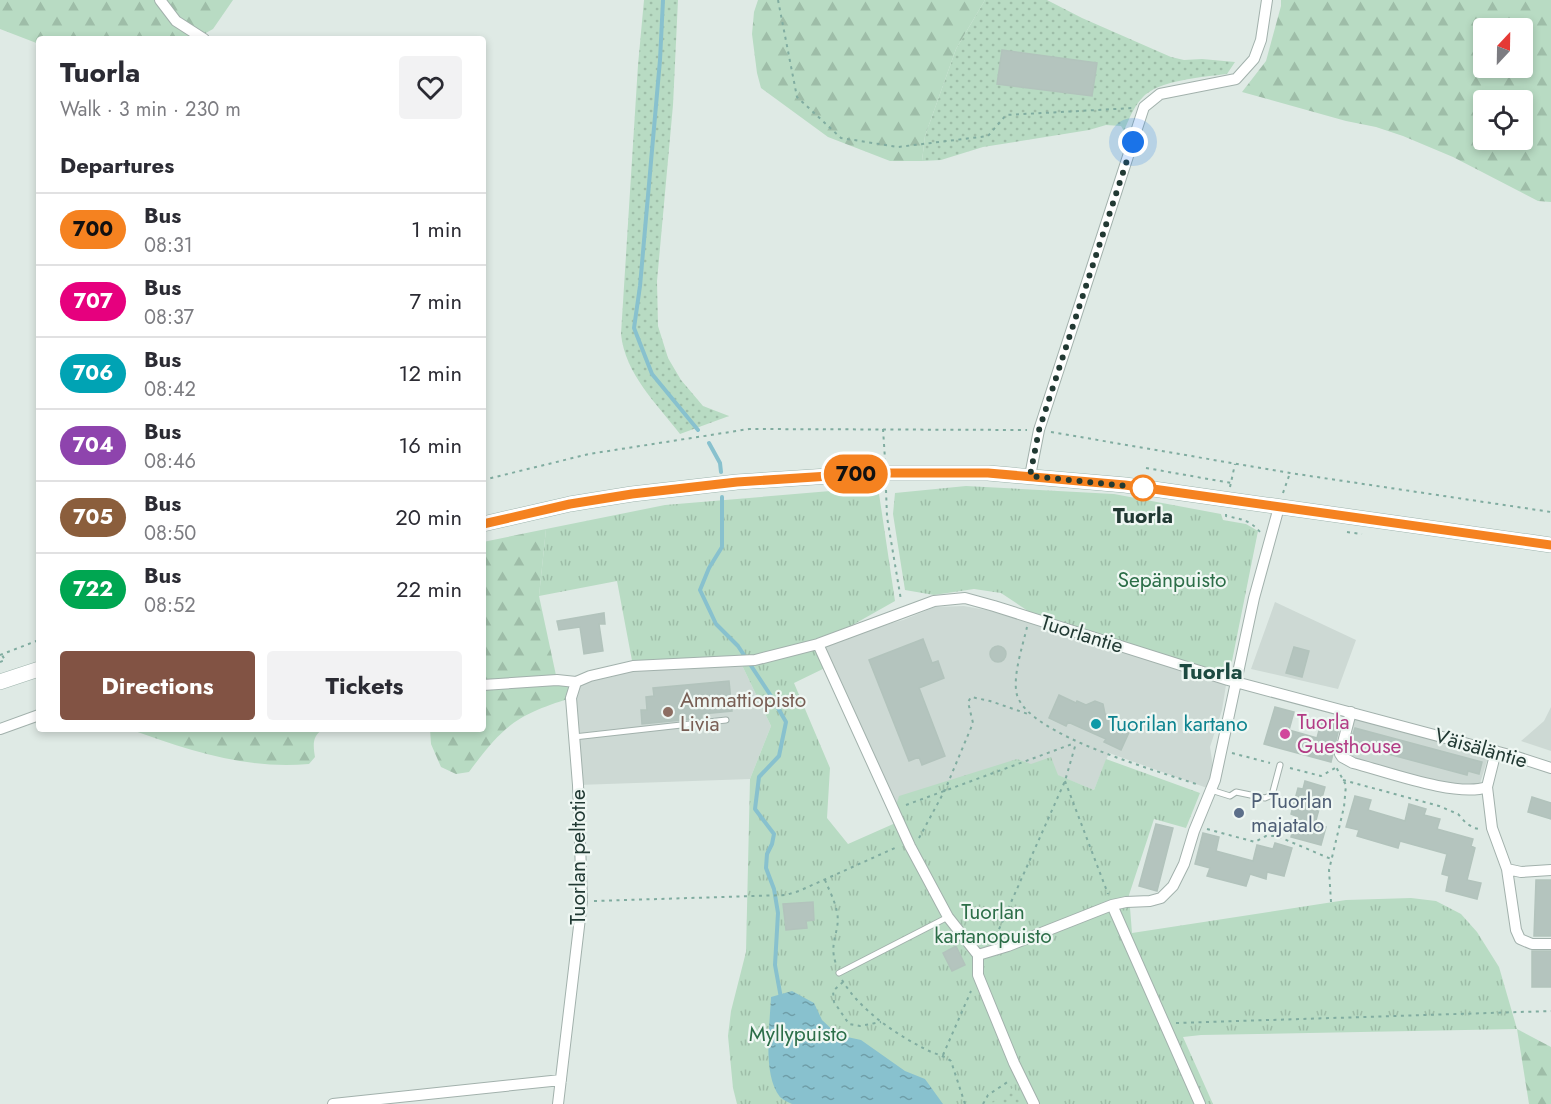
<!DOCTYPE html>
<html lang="en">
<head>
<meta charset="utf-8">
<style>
	:root { --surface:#fff; --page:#f2f2f3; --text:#2b2b33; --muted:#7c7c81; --line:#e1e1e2; --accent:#825344 }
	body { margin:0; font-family:Jost,sans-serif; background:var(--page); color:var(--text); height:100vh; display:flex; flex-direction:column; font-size:22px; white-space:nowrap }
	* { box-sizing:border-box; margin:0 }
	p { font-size:20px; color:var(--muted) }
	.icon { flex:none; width:33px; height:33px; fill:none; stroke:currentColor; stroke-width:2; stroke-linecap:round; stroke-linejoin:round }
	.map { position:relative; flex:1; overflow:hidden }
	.sheet { position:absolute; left:36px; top:36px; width:450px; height:696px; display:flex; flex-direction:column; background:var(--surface); border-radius:6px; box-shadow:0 3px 9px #0003 }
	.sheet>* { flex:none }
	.badge { padding:0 12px; border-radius:20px; font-size:21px; line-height:39px }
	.needle { width:39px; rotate:22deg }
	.fabs { position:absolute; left:1473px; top:18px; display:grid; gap:12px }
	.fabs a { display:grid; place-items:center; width:60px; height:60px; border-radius:6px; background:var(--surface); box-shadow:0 3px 9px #0003; font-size:30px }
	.you { position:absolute; width:30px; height:30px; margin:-15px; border:4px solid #fff; border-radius:50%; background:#1a73e8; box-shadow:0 0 0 9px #1a73e833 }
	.map>.badge { position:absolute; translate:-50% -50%; box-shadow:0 0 0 3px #fff }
	h2 { padding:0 24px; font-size:22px; line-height:54px }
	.round { display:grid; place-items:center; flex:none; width:63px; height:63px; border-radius:6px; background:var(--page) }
	.overview { display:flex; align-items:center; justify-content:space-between; height:102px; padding:0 24px }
	h1 { font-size:28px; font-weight:700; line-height:45px }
	.cta { display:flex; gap:12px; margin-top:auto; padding:12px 24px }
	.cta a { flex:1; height:69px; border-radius:6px; background:var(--accent); color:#fff; font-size:24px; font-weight:700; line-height:69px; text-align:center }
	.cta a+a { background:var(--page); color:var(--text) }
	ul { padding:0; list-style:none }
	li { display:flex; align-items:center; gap:18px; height:72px; padding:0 24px; border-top:2px solid var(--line) }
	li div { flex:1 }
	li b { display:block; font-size:22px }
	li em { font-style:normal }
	li .badge { min-width:66px; font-weight:700; text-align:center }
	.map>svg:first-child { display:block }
	.built { fill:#cdd9d4 }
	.grass { fill:url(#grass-dots) }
	.forest { fill:url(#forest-firs); fill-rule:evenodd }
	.park { fill:url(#park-tufts) }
	.water { fill:url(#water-ripples) }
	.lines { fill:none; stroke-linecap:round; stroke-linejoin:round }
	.stream { stroke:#88c1ce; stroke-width:4 }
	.building { fill:#b4c4be; stroke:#b2c3bc; stroke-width:1.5 }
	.lane-casing { stroke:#a2b1ac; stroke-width:7 }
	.street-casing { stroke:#a2b1ac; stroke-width:12 }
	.secondary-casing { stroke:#9fb5ae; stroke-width:16 }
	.path { stroke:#80aca0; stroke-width:2; stroke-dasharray:3 4.5; stroke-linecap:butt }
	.lane { stroke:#fff; stroke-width:5 }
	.street { stroke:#fff; stroke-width:10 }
	.secondary { stroke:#fff; stroke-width:15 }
	.line-casing { stroke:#fff; stroke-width:14 }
	.line { stroke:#f58220; stroke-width:9 }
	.walk { stroke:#213933; stroke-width:6; stroke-dasharray:0 10.8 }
	.stop-dot { fill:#fff; stroke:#f58220; stroke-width:3 }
	.education-dot { fill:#8d6e63; stroke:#eff7f3; stroke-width:2 }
	.culture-dot { fill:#0f9aa8; stroke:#eff7f3; stroke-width:2 }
	.hotel-dot { fill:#d1479c; stroke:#eff7f3; stroke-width:2 }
	.service-dot { fill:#5c6f8a; stroke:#eff7f3; stroke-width:2 }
	.labels { text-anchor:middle; stroke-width:4.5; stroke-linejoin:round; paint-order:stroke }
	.stop-label { font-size:21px; font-weight:bold; fill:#213933; stroke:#eff7f3 }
	.park-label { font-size:21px; fill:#2c6e48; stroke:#eff7f3 }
	.street-label { font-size:21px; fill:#213933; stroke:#eff7f3 }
	.education-label { font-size:21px; fill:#785e54; stroke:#eff7f3; text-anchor:start }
	.hotel-label { font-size:21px; fill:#b23c85; stroke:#eff7f3; text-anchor:start }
	.culture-label { font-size:21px; fill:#0d838f; stroke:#eff7f3; text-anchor:start }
	.service-label { font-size:21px; fill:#4e5e75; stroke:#eff7f3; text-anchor:start }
	.neighbourhood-label { font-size:22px; font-weight:bold; fill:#1d4a41; stroke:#eff7f3 }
</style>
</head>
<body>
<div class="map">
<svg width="1551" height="1104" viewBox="0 0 1551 1104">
	<defs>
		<pattern id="grass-dots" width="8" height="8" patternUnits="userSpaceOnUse" patternTransform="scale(1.5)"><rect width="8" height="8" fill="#b8dbc3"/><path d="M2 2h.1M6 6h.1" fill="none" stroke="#9ebda8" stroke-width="1.8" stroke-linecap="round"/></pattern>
		<pattern id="forest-firs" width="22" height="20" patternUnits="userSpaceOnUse" patternTransform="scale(1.5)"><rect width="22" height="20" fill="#b8dbc3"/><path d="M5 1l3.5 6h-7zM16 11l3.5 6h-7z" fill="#9ebda8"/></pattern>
		<pattern id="park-tufts" width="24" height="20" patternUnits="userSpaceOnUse" patternTransform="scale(1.5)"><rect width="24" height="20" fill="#b8dbc3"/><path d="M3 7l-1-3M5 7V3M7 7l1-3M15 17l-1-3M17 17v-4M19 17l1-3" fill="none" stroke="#9ebda8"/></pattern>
		<pattern id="water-ripples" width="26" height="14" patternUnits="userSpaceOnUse" patternTransform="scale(1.5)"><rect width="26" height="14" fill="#88c1ce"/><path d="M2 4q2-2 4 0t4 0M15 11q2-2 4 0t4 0" fill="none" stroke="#6f9ea8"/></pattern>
	</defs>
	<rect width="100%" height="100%" fill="#dfeae5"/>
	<path class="built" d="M1275 602 1356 640 1338 689 1251 669Z
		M964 606 1003 613 1226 685 1222 710 1210 747 1215 780 1210 789 1109 753 1094 790 1017 759 895 809 818 644 903 620 935 607Z
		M740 661 771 726 750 779 578 785 571 698 576 682 608 672Z
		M1551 707V751L1521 741 1544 721Z
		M1353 718 1489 754 1478 790 1446 788 1343 756Z"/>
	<path class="grass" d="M644 0H678L673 105 657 281 658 326 668 358 681 380 703 406 729 416 680 434C657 404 625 374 621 334L638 65Z
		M985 0H1047L1082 18 1171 57 1184 60 1202 59 1235 62 1227 74C1203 77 1158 80 1142 98 1133 108 1129 119 1124 131L1121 126 1106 125 1089 130 983 147 941 160 922 161 925 136 956 49Z
		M1019 1074 1030 1104H983Z"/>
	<path class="forest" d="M0 0H233L213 29 195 39H39V44L0 29Z
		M758 0H985L956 49 925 136 922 161H890L828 137 761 88 757 73 752 34 754 12Z
		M1281 0H1551V202L1538 201 1453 157 1403 136 1376 127 1346 121 1242 92 1266 61 1281 6ZM1484 28H1522V68H1484ZM1484 100H1522V140H1484Z
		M546 529 539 596 557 680 576 682 571 698C516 715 503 726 469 772L456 774 441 767 431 744 430 729H483V542Z
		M129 729H324C312 735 313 745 315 757L309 764C246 770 188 750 129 729Z
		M1517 1029 1551 1047V1104H1529Z"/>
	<path class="park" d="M966 486 1114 494 1221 514 1223 520 1246 524 1258 531 1229 676 1031 613 1001 593 974 589 934 595 905 590 893 514 895 493Z
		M878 487 895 601 819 644 829 666 794 683 830 768 827 818 848 844 900 821 895 809 899 796 1017 759 1031 764 1051 757 1058 775 1094 790 1106 759 1200 793 1186 828 1154 819 1129 895 1132 933 1346 900 1411 898 1436 901 1461 914 1477 932 1499 967 1517 1029 1201 1035 1183 1037 1213 1104H1021L1014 1087 990 1104H737L733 1088 728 1036 731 1011 746 952 750 779 771 726 740 661 633 666 617 581 539 596 546 529 665 505Z"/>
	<path class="water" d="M792 991 814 1003 822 1020 838 1035 861 1040 905 1071 925 1079 943 1104H792C788 1102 783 1100 780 1097 762 1075 770 1024 771 997Z"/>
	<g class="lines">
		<path class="stream" d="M663 0 660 60 640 286 634 328 652 374 698 430
			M709 443 720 463 721 472
			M722 497V547L709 568 700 590 716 624 738 646 771 696 786 722 779 756 759 777 755 809 774 834 772 844 767 854 766 868 774 889 778 913 775 965 781 998"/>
	</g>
	<path class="building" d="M1002 50 1097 63 1092 96 997 84Z
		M604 613 605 624H599L603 651 584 654 580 627 559 630 557 621Z
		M923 639 932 663 938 661 944 678 919 688 945 756 922 765 919 757 909 761 869 660Z
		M990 654a8 8 0 1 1 16 0a8 8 0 1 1-16 0Z
		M1294 647 1309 651 1302 677 1286 673Z
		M729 681 732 711 702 714V718L642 724 641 710H647L646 697 654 696 653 688Z
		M1059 695 1076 703 1077 701 1086 705 1095 701 1103 704 1105 714 1115 718 1114 721 1131 728 1121 750 1104 742 1106 739 1068 722 1066 726 1049 718Z
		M1275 707 1294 712 1289 730 1317 738 1322 719 1340 724 1331 762 1264 744Z
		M1355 728 1482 762 1479 774 1468 771 1467 775 1373 750 1374 746 1351 740Z
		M1305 781 1325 787 1315 824 1326 827 1321 845 1291 837 1296 816 1291 814 1298 788 1303 789Z
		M1355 796 1371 800 1368 810 1405 821 1409 804 1426 809 1424 815 1440 819 1437 829 1473 839 1471 846 1475 848 1467 880 1481 883 1477 899 1446 891 1449 876 1442 874 1447 854 1400 841 1398 848 1357 836 1359 830 1346 827Z
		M1532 797 1551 803V819L1528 812Z
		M1156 824 1173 828 1157 891 1139 886Z
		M1203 833 1219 837 1216 851 1253 861 1257 845 1273 849 1275 843 1292 848 1284 876 1267 872 1266 879 1250 874 1246 886 1207 876 1210 868 1195 864Z
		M1536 880H1551V936H1534Z
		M813 902 814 920 806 921 807 928 786 930 783 904Z
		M956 946 965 965 952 971 943 953Z
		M1532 951H1551V987H1532Z"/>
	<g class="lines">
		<defs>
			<path id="lane" d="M574 737 726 720
				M1211 790 1230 796 1236 792 1265 798 1272 795 1280 765
				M839 973 948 917"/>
			<path id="street" d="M160 0 176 21 204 39
				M1030 476 1039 430 1144 107 1160 94 1236 79 1254 59 1261 40 1267 0
				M818 644 910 846 948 917 978 955 1008 946 1112 905 1126 902 1150 901 1161 898 1173 886 1184 864 1194 831 1215 780 1254 598 1279 507
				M483 685 557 680 576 682 590 676 633 666 755 660 818 644 934 601 965 598 994 606 1228 680 1517 757 1551 768
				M1351 712 1340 754 1342 757 1353 763C1385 771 1457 798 1487 787L1496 751
				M0 729 39 715
				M1487 787 1492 828 1507 869 1521 872 1551 870
				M1507 869 1516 930 1520 939 1532 944H1551
				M1112 905 1200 1104
				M978 955V975L1014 1063 1034 1104
				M333 1104 561 1080
				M558 1104 582 901 578 785 571 698 576 682"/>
			<path id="secondary" d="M483 524 570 504 632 494 737 482 876 473H988L1125 485 1551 545
				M0 682 39 669"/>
		</defs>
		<use href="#lane" class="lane-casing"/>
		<use href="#street" class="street-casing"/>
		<use href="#secondary" class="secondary-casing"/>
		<path class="path" d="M778 0 797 97 841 138 898 147 988 136 1006 115 1133 108
			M883 429 885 459
			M1051 432 1290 473 1551 512
			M1146 468 1231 483
			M483 480 589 454 749 429 1027 430
			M1230 487 1235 464
			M886 490 887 517 901 600
			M1283 493 1290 473
			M1226 514V516C1241 519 1250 520 1260 532
			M1347 532 1362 534
			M1027 627C1023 645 1012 677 1017 695 1029 736 1159 771 1199 785
			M0 655 39 640
			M0 662 5 660 2 655
			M1232 753 1270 763
			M1290 768 1321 776 1335 768
			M1343 780 1439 806 1458 814 1466 823 1474 828 1480 829
			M1065 781 1108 894
			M906 805 1075 743
			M1207 829 1255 842 1266 836H1277L1331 859
			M919 838 945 790 973 723 968 702 971 697 990 701 1031 715
			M825 880C829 890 835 901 837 912 841 931 828 942 836 964
			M594 901 786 895 799 891 897 847
			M1331 902 1329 870 1344 807 1346 785 1336 767
			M996 936 1065 781 1076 743
			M842 980C861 1011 894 1033 925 1049 934 1054 943 1055 951 1061L965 1104
			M843 982 833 991 834 1002 849 1024 860 1026 881 1022
			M1176 1023 1551 1011
			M943 1055 971 991
			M983 1104 988 1095 1009 1081"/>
		<use href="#lane" class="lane"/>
		<use href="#street" class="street"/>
		<use href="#secondary" class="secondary"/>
	</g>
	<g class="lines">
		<defs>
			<path id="line" d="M483 524 570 504 632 494 737 482 876 473H988L1125 485 1551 545"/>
		</defs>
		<use href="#line" class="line-casing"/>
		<use href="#line" class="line"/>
		<path class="walk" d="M1133 142 1039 430 1030 476 1147 488H1143"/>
	</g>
	<circle class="stop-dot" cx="1143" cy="488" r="12"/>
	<circle class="education-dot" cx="668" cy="712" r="6"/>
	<circle class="culture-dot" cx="1096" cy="724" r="6"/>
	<circle class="hotel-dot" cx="1285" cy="734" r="6"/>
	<circle class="service-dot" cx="1239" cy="813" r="6"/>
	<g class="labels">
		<g class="stop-label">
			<text x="1143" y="523">Tuorla</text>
		</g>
		<g class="park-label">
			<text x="1172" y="587">Sepänpuisto</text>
			<text x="993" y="919">Tuorlan<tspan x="993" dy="24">kartanopuisto</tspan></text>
			<text x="798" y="1041">Myllypuisto</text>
		</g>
		<g class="street-label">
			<text transform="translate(1082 634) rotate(17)" y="7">Tuorlantie</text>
			<text transform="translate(1481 748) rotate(16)" y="7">Väisäläntie</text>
			<text transform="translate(578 857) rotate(-90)" y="7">Tuorlan peltotie</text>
		</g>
		<g class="education-label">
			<text x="680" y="707">Ammattiopisto<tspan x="680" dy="24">Livia</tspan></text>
		</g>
		<g class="hotel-label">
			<text x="1297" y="729">Tuorla<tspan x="1297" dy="24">Guesthouse</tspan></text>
		</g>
		<g class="culture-label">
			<text x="1108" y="731">Tuorilan kartano</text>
		</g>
		<g class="service-label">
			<text x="1251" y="808">P Tuorlan<tspan x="1251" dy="24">majatalo</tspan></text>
		</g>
		<g class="neighbourhood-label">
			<text x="1211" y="679">Tuorla</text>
		</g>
	</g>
</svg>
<div class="fabs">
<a><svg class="needle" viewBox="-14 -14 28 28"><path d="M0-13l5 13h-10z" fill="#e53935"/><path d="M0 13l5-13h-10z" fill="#7c7c81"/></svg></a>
<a><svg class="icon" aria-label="locate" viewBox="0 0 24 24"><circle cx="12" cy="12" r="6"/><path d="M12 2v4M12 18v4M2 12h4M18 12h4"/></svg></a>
</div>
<div class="you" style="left:1133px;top:142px"></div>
<b class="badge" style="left:856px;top:474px;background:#f58220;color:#111">700</b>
<section class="sheet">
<div class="overview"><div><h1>Tuorla</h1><p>Walk · 3 min · 230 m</p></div><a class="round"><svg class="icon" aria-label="heart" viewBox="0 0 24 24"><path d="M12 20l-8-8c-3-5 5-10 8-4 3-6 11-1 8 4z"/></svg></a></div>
<h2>Departures</h2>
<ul>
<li><span class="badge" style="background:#f58220;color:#111">700</span><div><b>Bus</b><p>08:31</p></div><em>1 min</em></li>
<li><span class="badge" style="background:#e6007e;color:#fff">707</span><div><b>Bus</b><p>08:37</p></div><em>7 min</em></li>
<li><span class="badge" style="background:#00a3b4;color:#fff">706</span><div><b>Bus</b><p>08:42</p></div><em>12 min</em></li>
<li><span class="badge" style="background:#8e44ad;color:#fff">704</span><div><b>Bus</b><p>08:46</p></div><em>16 min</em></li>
<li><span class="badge" style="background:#8b5e3c;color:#fff">705</span><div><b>Bus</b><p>08:50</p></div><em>20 min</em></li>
<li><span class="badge" style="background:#00a651;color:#fff">722</span><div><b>Bus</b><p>08:52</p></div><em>22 min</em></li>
</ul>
<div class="cta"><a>Directions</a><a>Tickets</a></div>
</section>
</div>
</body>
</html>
